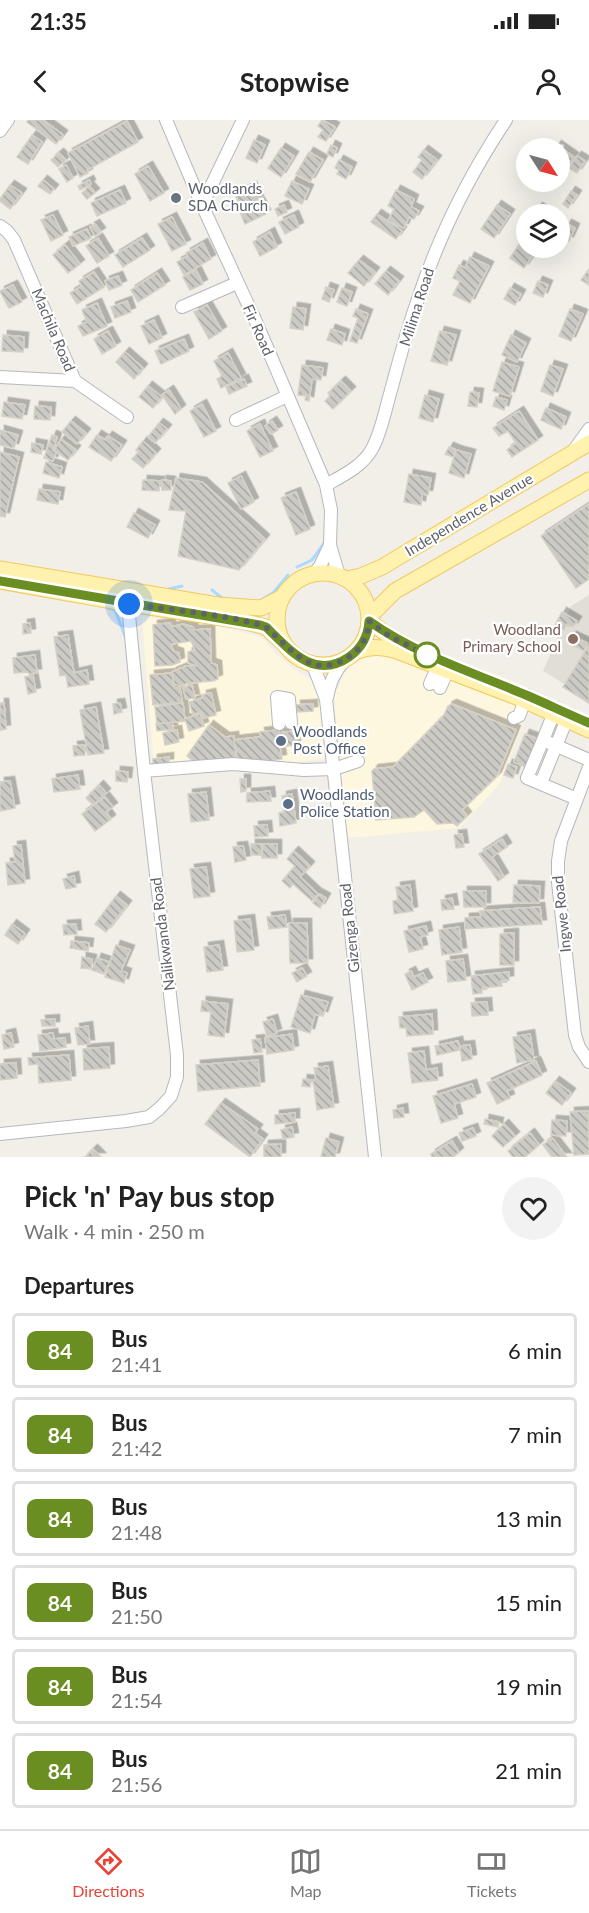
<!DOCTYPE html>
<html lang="en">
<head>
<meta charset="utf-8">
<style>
	:root { --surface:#fff; --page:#f2f2f2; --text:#222; --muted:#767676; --line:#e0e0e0; --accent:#ea4335 }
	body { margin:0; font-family:Lato,sans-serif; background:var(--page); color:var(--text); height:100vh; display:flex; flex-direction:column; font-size:22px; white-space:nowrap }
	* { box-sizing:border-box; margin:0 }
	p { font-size:20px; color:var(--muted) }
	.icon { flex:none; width:33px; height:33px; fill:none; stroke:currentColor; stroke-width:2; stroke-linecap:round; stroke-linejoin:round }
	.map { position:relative; height:1037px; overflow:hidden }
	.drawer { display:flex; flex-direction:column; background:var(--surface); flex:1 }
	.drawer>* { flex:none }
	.badge { padding:0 12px; border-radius:9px; font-size:21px; line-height:39px }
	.needle { width:39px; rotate:126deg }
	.controls { position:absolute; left:516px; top:18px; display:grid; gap:12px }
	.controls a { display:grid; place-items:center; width:54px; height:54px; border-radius:50%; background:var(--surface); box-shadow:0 6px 24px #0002; font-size:30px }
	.you { position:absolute; width:30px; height:30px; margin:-15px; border:4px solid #fff; border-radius:50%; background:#1a73e8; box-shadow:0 0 0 9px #1a73e833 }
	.map>.badge { position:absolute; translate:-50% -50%; box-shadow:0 0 0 3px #fff }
	h2 { padding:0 24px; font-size:22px; line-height:54px }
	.round { display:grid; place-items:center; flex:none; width:63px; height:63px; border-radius:32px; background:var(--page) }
	.head { display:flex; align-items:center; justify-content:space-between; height:102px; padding:0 24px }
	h1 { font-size:28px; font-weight:700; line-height:45px }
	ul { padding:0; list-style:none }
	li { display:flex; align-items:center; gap:18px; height:75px; margin:0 12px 9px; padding:0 12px; border:3px solid var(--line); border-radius:6px }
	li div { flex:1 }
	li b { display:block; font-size:22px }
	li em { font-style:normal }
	li .badge { min-width:66px; font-weight:700; text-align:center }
	.status { display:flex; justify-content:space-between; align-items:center; height:42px; padding:0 30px; background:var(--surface); direction:ltr }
	.status svg { height:16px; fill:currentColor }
	header { display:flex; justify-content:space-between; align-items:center; height:78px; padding:0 24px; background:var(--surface); font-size:27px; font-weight:700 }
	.menu { display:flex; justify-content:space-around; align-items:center; height:84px; border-top:2px solid var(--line); background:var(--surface); font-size:16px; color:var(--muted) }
	.menu a { display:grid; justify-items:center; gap:3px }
	.menu .current { color:var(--accent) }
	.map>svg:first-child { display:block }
	.commercial { fill:#fef7e0 }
	.education { fill:#e1ded6 }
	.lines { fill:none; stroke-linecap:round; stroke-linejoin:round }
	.stream { stroke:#aadaff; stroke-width:3 }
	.building { fill:url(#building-back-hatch); stroke:#d6d1c6; stroke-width:1.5; filter:url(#shadow) }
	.minor-casing { stroke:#b5b8bc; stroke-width:14 }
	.major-casing { stroke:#f2c960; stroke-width:17 }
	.minor { stroke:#fff; stroke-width:12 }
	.major { stroke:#fff2af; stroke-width:15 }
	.line-casing { stroke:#fff; stroke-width:14 }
	.line { stroke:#6b8e23; stroke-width:9 }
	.walk { stroke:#5f6368; stroke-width:6; stroke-dasharray:0 10.8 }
	.worship-dot { fill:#6b7280; stroke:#fff; stroke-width:2 }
	.education-dot { fill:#8d6e63; stroke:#fff; stroke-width:2 }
	.stop-dot { fill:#fff; stroke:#6b8e23; stroke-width:3 }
	.service-dot { fill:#5c6f8a; stroke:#fff; stroke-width:2 }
	.labels { text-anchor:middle; stroke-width:4.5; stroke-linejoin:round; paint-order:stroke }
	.worship-label { font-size:15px; fill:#5b616d; stroke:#fff; text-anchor:start }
	.street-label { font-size:15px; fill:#5f6368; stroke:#fff }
	.education-label { font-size:15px; fill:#785e54; stroke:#fff; text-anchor:end }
	.service-label { font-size:15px; fill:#4e5e75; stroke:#fff; text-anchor:start }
</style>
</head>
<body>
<div class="status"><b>21:35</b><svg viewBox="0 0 49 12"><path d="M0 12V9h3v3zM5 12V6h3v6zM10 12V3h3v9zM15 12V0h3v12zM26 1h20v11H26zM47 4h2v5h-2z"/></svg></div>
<header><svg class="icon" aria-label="back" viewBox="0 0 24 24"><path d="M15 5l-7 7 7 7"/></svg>Stopwise<svg class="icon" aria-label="person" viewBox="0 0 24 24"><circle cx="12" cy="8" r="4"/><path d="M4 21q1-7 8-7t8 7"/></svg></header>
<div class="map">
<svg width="589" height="1037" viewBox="0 0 589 1037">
	<defs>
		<pattern id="building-back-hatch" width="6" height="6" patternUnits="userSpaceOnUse" patternTransform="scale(1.5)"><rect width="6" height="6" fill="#cccac5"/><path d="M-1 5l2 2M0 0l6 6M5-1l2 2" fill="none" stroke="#a9a8a4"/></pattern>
		<filter id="shadow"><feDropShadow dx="4.5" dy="-4.5" stdDeviation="0" flood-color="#0004"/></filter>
	</defs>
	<rect width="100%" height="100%" fill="#f1efe8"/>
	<path class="commercial" d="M142 497 208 503 263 518 277 535 293 549 317 563 323 575 324 639 155 658Z
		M388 526 531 585 499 665 459 708 347 718 334 576 349 544 361 534Z"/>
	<path class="education" d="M589 475V579L543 551 571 486Z"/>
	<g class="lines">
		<path class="stream" d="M297 447 312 440 325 422
			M169 469 182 466
			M212 470 222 478
			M261 480 273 473 288 455
			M109 488 115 490 125 516"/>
	</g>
	<path class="building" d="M28 0H43L63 15 56 24 27 2Z
		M322 0 335 7 326 21 318 17 323 10 318 6Z
		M127 1 138 22 87 50 88 53 80 57 68 33Z
		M32 15 42 22 28 44 17 37Z
		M254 20 265 25 257 43 246 38Z
		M331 25 337 28 333 37 327 34Z
		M557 25 574 37 563 54 560 52V28H555Z
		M281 28 294 36 281 57 268 48Z
		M424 30 437 40 422 59 413 52 422 40 418 37Z
		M526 31V52L517 45Z
		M309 32 323 40 310 62 296 54Z
		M59 33 66 40 58 47 51 40Z
		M577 36 585 41 577 53 569 48Z
		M339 40 352 47 346 59 337 54 339 50 335 48Z
		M66 45 73 58 67 62 59 49Z
		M148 46 164 73 150 81 135 54Z
		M43 60 54 69 50 74 38 66Z
		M89 60 91 64 80 70 78 66Z
		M292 61 309 69 302 84 285 76Z
		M10 65 22 73 10 89 0 81V79Z
		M89 66 95 73 87 79 82 73Z
		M252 66 259 80 241 88 235 74Z
		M120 70 126 83 97 96 91 83Z
		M396 70 414 79 411 87 419 91 414 99 409 97 404 108 388 101 394 89 388 86Z
		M571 71 577 75 568 88 563 84Z
		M260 82 266 94 245 104 240 92Z
		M284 85 287 92 278 96 275 89Z
		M497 85 510 94 494 118 481 109Z
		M538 87 549 94H533Z
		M377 94 402 111 396 119 371 102Z
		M53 95 63 115 51 121 41 100Z
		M294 95 299 107 285 114 279 102Z
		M172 97 186 124 172 131 158 104Z
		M95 104 101 112 95 116 90 107Z
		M567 104 575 108 569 121 561 118Z
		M87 109 91 118 73 126 69 117Z
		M270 112 277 127 260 136 253 122Z
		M524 117 526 118V128H538L524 148 510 138Z
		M98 118 109 136 97 143 86 126Z
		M142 118 150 130 123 147 115 135Z
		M203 123 211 139 184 155 177 142 188 136 186 133Z
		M65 125 80 144 68 153 53 135Z
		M470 137 489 146 470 183 453 175 460 161 453 158 459 145 465 148Z
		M359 140 375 152 364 166 348 153Z
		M589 149V165L581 160Z
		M196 150 203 164 190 170 183 157Z
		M386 151 399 161 388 175 375 164Z
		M94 152 104 167 77 184 70 173 82 166 79 161Z
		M157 153 165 165 138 182 131 170Z
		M118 156 122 165 109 170 105 161Z
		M538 161 548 165 543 177 533 173Z
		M13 165 22 182 9 188 0 171Z
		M326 167 334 170 329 182 322 179Z
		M342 168 352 172 347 186 337 182Z
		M510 168 521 174 515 185 504 179Z
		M127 181 131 192 115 198 111 187Z
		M97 183 107 206 83 216 78 206 87 202 82 190Z
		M207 185 222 211 209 219 194 192Z
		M293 187 306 189 303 210 290 208Z
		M356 189 368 194 357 223 350 221 358 198 353 196Z
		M570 189 583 194 571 221 559 216Z
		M154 200 162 218 149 224 141 206Z
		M331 209 345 214 342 225 327 220Z
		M108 211 116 226 102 234 94 219Z
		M440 211 456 215 447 245 431 241Z
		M3 215 24 217 23 232 2 231Z
		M511 215 526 223 517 242 502 235Z
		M184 219 189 231 161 244 155 231Z
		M125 232 143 248 134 259 116 242Z
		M228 233 241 258 221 268 217 259 222 256 214 241Z
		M502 242 519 247 510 276 493 271Z
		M302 245 323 248 321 260 312 259 309 281 305 280 306 276 298 275Z
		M550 245 563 249 553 276 541 271Z
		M244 259 247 266 229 274 226 267Z
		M341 261 351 271 333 289 325 281 330 276 328 273Z
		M148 266 162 277 153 288 139 277Z
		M169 270 181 289 175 294 162 275Z
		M470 272 479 273 477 287 468 286Z
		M425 275 439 279 433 302 419 298Z
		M496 277 507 280 504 290 493 286Z
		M4 282 25 285 22 299 2 296Z
		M202 284 216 311 204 317 190 291Z
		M35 286 51 287 50 300 34 299Z
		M546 288 566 297 561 309 541 300Z
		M519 291 538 320 512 337 507 330 516 323 508 311 499 316 493 308Z
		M71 301 86 313 77 324 62 312Z
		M272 301 278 310 271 314 265 306Z
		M159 303 167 309 155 323 148 317Z
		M260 304 273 331 260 337 247 311Z
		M0 310 18 315 14 328 0 325Z
		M52 315 57 317 53 331 56 332 53 341 44 338Z
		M97 315 105 320 108 316 122 325 111 341 89 327Z
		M61 319 76 330 68 340 54 330Z
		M143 321 156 333 143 348 132 339 139 332 136 330Z
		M32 323 43 325 41 334 31 332Z
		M449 327 456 330 453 337 445 334Z
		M456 330 471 334 464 358 449 353Z
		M0 332 19 337 5 397 0 396Z
		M46 342 62 347 59 358 43 353Z
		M409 354 431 358 428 375 422 374 421 385 404 382Z
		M241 356 254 382 241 389 228 363Z
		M176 358 202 362 265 419 239 450 178 436 186 391 169 390Z
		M143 360 160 361 159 371 142 370Z
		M162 360 171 361V370H162Z
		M39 369 60 372 58 384 37 380Z
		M296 372 310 409 296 415 281 378Z
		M589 384V459L576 468 541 416Z
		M134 393 155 405 148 418 127 407Z
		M562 492 577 501 573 507 567 504 564 510 555 505Z
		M30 503 31 513 23 514V504Z
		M170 503 172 507 183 504 193 507 194 510 210 509 211 543 217 545 218 559 213 561 188 563 180 566 174 564 172 552 186 546H197L188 543V532L195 530 191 521 171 524 173 531 179 533 180 542 172 545 155 546 153 505Z
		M68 515 74 553 87 550 89 564 68 567 66 555 60 556 54 517Z
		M572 516 587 523 584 531 568 523Z
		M589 525V583L563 567Z
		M35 535 37 553 29 554 28 552 14 553 13 538Z
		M172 553 174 568H180L182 582 153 585 150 555Z
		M33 556 36 572 28 574 25 557Z
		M192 565 195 578 186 579 183 567Z
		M211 573 216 595 203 598 202 592 193 594 189 582 203 578 202 575Z
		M0 583H4L6 609 0 610Z
		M120 583 122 592 114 594 113 584Z
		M183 583 185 601 157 604 155 587Z
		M313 584V591L297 592 296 585Z
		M452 584 516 610 497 656 462 690 467 696 457 706 453 703 437 704 424 690 414 697 376 700 372 651 374 649 393 647 444 595 448 586Z
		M96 587 104 633 88 635 80 590Z
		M200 594 204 606 189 611 185 599Z
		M172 602 173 609 157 611 156 604Z
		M209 605 225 617 234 616 236 638 209 644H196L187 636Z
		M177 610 179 622 165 625 163 613Z
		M278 610 279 613 294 611 296 625 280 627 282 639 250 644 249 639 238 641 234 620 261 617 260 612Z
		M525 614 538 619 526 647 514 642Z
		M84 625 85 635 74 636 73 626Z
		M169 637V643L153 645V639Z
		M508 644 517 647 513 658 504 655Z
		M116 651 128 652 127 662 116 661Z
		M78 655 80 669 54 672 52 659Z
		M240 659H246V671L241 672Z
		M10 661 15 688 0 691V662Z
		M99 665 106 673 93 685 86 678Z
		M270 671 271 681 247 682V673Z
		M206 672 209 700 191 702 188 674Z
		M292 674 296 703 280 706 279 693 284 692 282 676Z
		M105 677 113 687 106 692 111 699 95 711 82 694Z
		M267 705 268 716 255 717 254 706Z
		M462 714 464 727 456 728 454 715Z
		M502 719 507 727 492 737 504 757 498 761 479 734Z
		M251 724H262L261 735H251Z
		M263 724H277V738H262Z
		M21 725 25 763 8 765 6 743 15 742 13 726Z
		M243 726 246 740 235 742 233 727Z
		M294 731 310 746 300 757 318 774 312 781 293 764 290 768 282 761 295 746 287 739Z
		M206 747 210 776 194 778 190 749Z
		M74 756 76 767 66 769 63 759Z
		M410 765 413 791 394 794 393 781 398 780 396 767Z
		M514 765 540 766 539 783 513 782Z
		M463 771H486V787H464Z
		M319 774 326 778 320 788 313 783Z
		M116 776 127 785 106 812 95 804Z
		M452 778 454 789 442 790 441 780Z
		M540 787 542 804 465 809V798L481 797 480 791Z
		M285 795 287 807 269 809 267 797Z
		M250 799 254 830 237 832 234 801Z
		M289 803H307L308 843H290Z
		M12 804 25 814 18 824 5 815Z
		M76 804 77 814 64 815 63 805Z
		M426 806 428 815 420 817 423 829 409 832 404 811Z
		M459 807 462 832 442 835 439 810Z
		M514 813V845H500V814Z
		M71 821 89 823 88 831 70 828Z
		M116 825 130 830 121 851 127 853 124 863 105 857Z
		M219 825 223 850 207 852 204 827Z
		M82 837 92 839 91 849 81 848Z
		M97 838 109 842 104 854 92 850Z
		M463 839 466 860 448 862 446 841Z
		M302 848 307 856 297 862 292 853Z
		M411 851 414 857 423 853 428 862 412 870 405 854Z
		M509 852V860L501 861 502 866 482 868V873L473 874 471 856Z
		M301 875 328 882 323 896 315 894 310 913 291 907Z
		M202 881 228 884 224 917 208 915 211 892 201 891Z
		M487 882 488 895 472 896 471 883Z
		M432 894 433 914 407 916 406 908H400L399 897Z
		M55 899V906H42L41 900Z
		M273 899 277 913 267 916 263 902Z
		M88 906 90 924 78 925 75 908Z
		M11 913 14 927 4 929 2 915Z
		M53 913 54 919 65 918 66 927 40 931 38 915Z
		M292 914 294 930 267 934 265 918Z
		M530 914 534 940 517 943 513 917Z
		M260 919 262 932 254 933 252 920Z
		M458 921 460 930 437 935 435 926Z
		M470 925 472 939 462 941 460 926Z
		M109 927 110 948 84 950 83 929Z
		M424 931 426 950 437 948 438 960 412 963 408 933Z
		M69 935 71 960 39 963 38 944 29 945 28 938Z
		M258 940 260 966 198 971 196 945Z
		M536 941 542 955 507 971 510 978 497 984 487 963Z
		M16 943 17 958 0 960V944Z
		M328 946 334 987 317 990 313 960 316 959 314 948Z
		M303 959 311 960 310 967 302 966Z
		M555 961 571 973 562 985 546 973Z
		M472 964 476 977 454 984 458 998 441 1003 433 976Z
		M221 983 258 1009 255 1013 263 1019 250 1037 205 1004Z
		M403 988 404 997 394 998 393 990Z
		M588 991 589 1034 574 1035 570 992Z
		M295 993V1002L275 1004V995Z
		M485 999 499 1002 498 1007 484 1004Z
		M552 1000 567 1001 566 1016 551 1015Z
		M504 1004 515 1016 503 1027 492 1016Z
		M292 1007 294 1017 283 1019 281 1010Z
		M473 1008 476 1016 462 1021 459 1013Z
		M530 1013 539 1025 525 1037H513L508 1031Z
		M326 1018 339 1022 335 1037H321Z
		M552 1018 567 1037H552L543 1025Z
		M452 1021 459 1032 453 1037H432L431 1034Z
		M281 1024V1037H264V1025Z
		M93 1029 101 1037H85Z"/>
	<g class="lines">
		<defs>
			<path id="minor" d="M166 0 202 85 257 204 326 365 331 390 330 425 339 456
				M0 11 8 0
				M202 85 243 0
				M0 106 7 111 14 120 75 261 127 297
				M182 187 237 163
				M0 257 75 261
				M236 300 287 276
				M574 330 589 309
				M326 365C342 356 363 346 372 329 380 315 384 296 388 281 397 249 405 216 416 185 437 120 468 57 506 0
				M314 454 320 446 330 425
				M313 545 326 579 375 1037
				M430 564 440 541
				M440 568 450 545
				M327 578C330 562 334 552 345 540
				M514 598 519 596 527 575
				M279 604 277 577 289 579 291 603
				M543 620 556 588
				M589 647 561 721 558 741V762L575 915 579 927 589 942
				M144 651 233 644 304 650 334 649 358 641
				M541 663 569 594
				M577 679 527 658 543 620 589 640
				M0 1014 126 1001 149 997 160 988 171 976 177 957V935L144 651 129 495V477"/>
			<path id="major" d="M0 449 218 485 261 488 281 478
				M277 499a46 46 0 1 1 92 0a46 46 0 1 1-92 0Z
				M346 459 361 456 382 447 589 323
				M0 461 123 483 242 501 266 507 283 523
				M369 497 395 471 589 360
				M369 501 389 516 415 530
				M358 531C372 526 382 527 397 531L519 578 589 610"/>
		</defs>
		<use href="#minor" class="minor-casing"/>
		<use href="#major" class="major-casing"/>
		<use href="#minor" class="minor"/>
		<use href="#major" class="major"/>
	</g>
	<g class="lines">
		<defs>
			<path id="line" d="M0 461 260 505 266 507C289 529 314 561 349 537 362 528 368 517 369 501 417 535 472 552 526 575 547 584 568 594 589 603"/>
		</defs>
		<use href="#line" class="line-casing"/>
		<use href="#line" class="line"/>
		<path class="walk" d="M129 484C173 490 218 494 261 505 268 507 273 514 279 519 300 540 320 557 350 536 362 528 368 516 369 501L389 516 427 535"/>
	</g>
	<circle class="worship-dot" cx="176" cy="78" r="6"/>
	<circle class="education-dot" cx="573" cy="519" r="6"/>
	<circle class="stop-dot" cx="427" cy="535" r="12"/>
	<g class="service-dot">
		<circle cx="281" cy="621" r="6"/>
		<circle cx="288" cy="684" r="6"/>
	</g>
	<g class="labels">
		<g class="worship-label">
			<text x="188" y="74">Woodlands<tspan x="188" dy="17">SDA Church</tspan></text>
		</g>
		<g class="street-label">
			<text transform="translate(417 187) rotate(-72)" y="5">Milima Road</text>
			<text transform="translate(53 210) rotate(67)" y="5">Machila Road</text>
			<text transform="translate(258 210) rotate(66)" y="5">Fir Road</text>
			<text transform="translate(469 395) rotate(-31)" y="5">Independence Avenue</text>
			<text transform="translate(562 794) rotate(-96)" y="5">Ingwe Road</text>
			<text transform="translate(350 808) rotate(-96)" y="5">Gizenga Road</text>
			<text transform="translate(163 814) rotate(-97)" y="5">Nalikwanda Road</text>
		</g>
		<g class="education-label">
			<text x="561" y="515">Woodland<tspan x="561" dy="17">Primary School</tspan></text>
		</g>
		<g class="service-label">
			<text x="293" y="617">Woodlands<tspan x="293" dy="17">Post Office</tspan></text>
			<text x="300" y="680">Woodlands<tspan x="300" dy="17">Police Station</tspan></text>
		</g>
	</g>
</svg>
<div class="controls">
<a><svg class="needle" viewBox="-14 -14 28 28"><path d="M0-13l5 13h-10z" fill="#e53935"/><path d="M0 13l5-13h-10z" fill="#767676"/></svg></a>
<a><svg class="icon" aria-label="layers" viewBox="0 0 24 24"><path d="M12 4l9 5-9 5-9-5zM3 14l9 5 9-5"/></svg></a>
</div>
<div class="you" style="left:129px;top:484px"></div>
</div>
<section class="drawer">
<div class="head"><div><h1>Pick 'n' Pay bus stop</h1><p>Walk · 4 min · 250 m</p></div><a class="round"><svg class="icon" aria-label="heart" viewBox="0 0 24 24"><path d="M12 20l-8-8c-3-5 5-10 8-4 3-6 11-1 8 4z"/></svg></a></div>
<h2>Departures</h2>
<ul>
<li><span class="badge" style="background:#6b8e23;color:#fff">84</span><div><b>Bus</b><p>21:41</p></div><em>6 min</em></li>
<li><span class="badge" style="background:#6b8e23;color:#fff">84</span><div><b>Bus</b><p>21:42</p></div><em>7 min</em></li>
<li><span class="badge" style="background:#6b8e23;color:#fff">84</span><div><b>Bus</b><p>21:48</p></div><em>13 min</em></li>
<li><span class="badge" style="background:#6b8e23;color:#fff">84</span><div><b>Bus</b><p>21:50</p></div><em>15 min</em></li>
<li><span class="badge" style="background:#6b8e23;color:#fff">84</span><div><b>Bus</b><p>21:54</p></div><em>19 min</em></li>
<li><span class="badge" style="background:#6b8e23;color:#fff">84</span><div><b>Bus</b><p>21:56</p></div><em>21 min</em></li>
</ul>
</section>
<nav class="menu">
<a class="current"><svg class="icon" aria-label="directions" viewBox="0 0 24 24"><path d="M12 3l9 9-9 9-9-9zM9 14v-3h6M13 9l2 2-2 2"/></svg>Directions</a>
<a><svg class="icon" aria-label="map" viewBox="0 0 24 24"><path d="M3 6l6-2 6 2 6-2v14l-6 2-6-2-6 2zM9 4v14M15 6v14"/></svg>Map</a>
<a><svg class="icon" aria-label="tickets" viewBox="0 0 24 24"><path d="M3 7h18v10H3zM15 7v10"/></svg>Tickets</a>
</nav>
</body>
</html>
